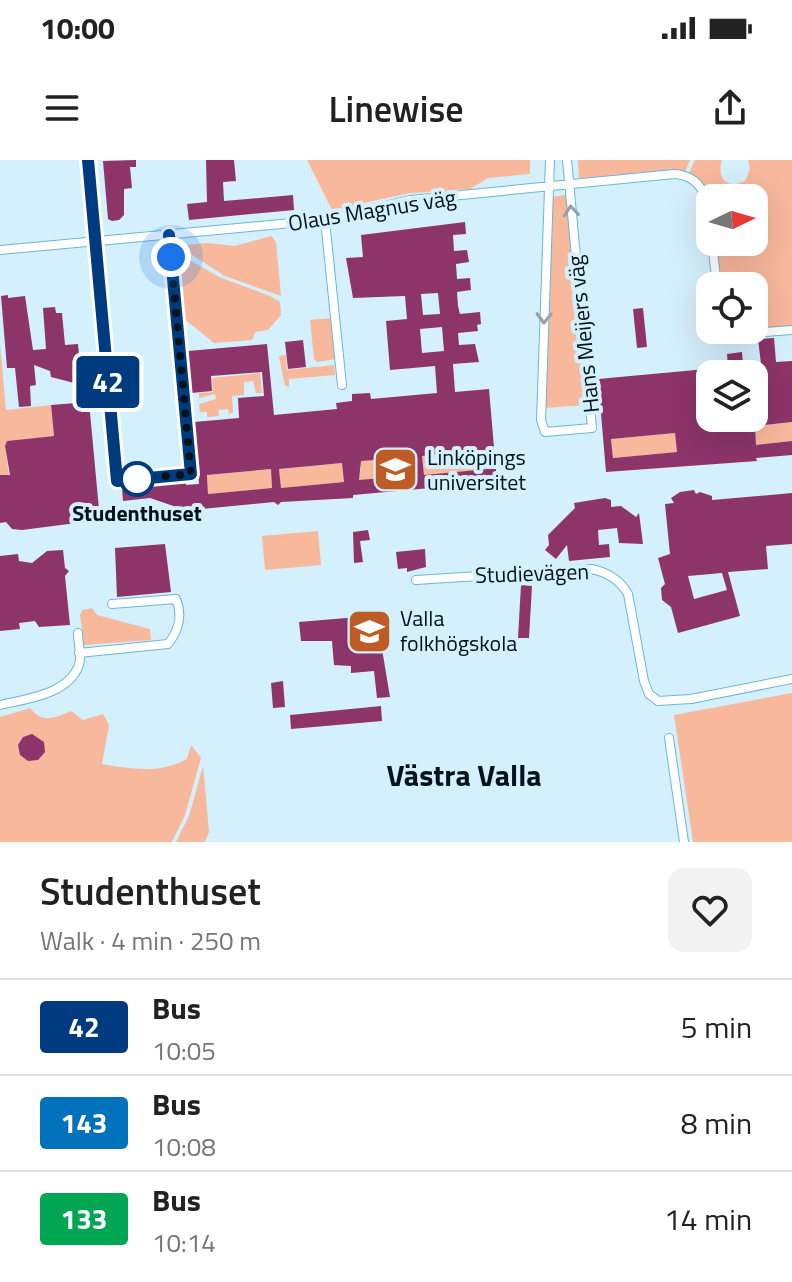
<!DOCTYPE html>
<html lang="en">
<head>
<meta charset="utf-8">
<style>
	:root { --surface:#fff; --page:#f2f2f2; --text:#222; --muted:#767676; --line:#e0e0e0 }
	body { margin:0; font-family:"Titillium Web",sans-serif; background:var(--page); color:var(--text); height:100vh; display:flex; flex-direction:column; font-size:30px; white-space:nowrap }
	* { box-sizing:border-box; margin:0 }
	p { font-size:26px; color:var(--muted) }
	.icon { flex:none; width:44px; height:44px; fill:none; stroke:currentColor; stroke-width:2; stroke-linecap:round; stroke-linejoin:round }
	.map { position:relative; height:682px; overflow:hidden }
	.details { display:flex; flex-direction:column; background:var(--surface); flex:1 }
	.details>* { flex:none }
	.badge { padding:0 16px; border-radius:6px; font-size:28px; line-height:52px }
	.needle { width:52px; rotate:85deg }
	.controls { position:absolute; left:696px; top:24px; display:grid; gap:16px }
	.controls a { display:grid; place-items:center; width:72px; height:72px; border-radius:16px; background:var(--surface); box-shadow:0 8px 32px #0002; font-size:40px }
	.you { position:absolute; width:40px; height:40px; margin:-20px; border:6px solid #fff; border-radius:50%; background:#1a73e8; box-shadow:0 0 0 12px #1a73e833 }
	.map>.badge { position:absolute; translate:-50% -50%; box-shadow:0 0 0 4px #fff }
	.round { display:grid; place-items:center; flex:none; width:84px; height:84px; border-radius:16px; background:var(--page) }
	.summary { display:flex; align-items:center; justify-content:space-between; height:136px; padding:0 40px }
	h1 { font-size:38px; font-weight:600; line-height:60px }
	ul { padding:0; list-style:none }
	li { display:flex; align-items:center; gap:24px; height:96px; padding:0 40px; border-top:2px solid var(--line) }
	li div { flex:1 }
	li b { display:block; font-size:30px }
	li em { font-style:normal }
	li .badge { min-width:88px; font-weight:700; text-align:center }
	.status { display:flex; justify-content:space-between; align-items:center; height:56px; padding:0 40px; background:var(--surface); direction:ltr }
	.status svg { height:22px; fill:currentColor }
	header { display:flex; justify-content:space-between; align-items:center; height:104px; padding:0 40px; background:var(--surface); font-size:36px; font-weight:600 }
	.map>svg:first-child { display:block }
	.green { fill:#f7b89c }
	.building { fill:#8d346b; fill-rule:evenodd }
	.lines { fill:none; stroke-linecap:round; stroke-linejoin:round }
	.street-casing { stroke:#6db6d3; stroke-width:10 }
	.street { stroke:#fff; stroke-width:8 }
	.oneway { stroke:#99a1a4 }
	.line-casing { stroke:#fff; stroke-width:18 }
	.line { stroke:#003b80; stroke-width:12 }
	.walk { stroke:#00131b; stroke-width:8; stroke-dasharray:0 14.4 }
	.stop-dot { fill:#fff; stroke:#003b80; stroke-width:4 }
	.labels { text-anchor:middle; stroke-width:8; stroke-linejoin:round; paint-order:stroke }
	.street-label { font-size:22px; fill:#00131b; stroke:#d4f0fc }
	.poi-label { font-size:22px; fill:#00131b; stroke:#d4f0fc; text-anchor:start }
	.stop-label { font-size:22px; font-weight:bold; fill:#00131b; stroke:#d4f0fc }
	.district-label { font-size:30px; font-weight:bold; fill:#00131b; stroke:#d4f0fc }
</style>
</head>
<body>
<div class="status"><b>10:00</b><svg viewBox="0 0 49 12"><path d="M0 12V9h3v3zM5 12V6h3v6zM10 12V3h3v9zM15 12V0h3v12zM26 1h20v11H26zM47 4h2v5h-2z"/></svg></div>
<header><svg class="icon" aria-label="menu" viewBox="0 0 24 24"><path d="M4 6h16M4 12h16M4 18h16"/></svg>Linewise<svg class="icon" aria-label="share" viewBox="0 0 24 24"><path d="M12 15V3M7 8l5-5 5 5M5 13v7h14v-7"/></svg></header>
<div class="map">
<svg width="792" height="682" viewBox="0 0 792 682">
	<rect width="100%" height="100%" fill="#d4f0fc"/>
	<path class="green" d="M307 0H530V14L488 18 470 29 410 33 332 50Z
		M578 0H690L685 12 671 10 584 18H579Z
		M695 0H722C716 19 728 31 746 20L750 8 748 0H792V166L754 169V126H720L715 82H754V38H710L705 26 689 13Z
		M566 35 586 245 544 248 551 37Z
		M271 76 276 82 281 136 225 116 183 89 185 85 208 83 235 86Z
		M178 93 219 117 270 136 280 142 281 155 268 170 255 172 252 180 214 183 183 158Z
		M332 158 336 199 317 202 314 199 310 160Z
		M0 184 6 250 51 245 54 276 7 281 5 287 12 337 0 315Z
		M286 195 287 210 334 205 335 215 289 219V227L285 226 279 196Z
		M260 213 262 233H256L253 221 244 222V235L232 236 233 253 229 254 228 249 218 250 219 256 207 257V252H200L199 244 216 239 215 234 199 238V233L213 232 212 218Z
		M792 262V281L756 285 755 266Z
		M675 273 677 292 613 298 611 279Z
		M486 290 488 309 424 315 422 296Z
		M414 297 416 315 352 321 360 314 361 307 357 301Z
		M342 303 344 322 281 328 279 309Z
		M271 309 272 328 208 334 207 315Z
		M318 371 321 405 265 410 262 376Z
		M92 448 97 455 150 469 151 480 84 485 80 455 82 450Z
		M792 533V682H693L674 555Z
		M30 548C43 564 54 558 71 551L83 560 103 554 109 565 102 604C130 609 160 614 187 599L191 585 201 598 185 655 172 682H0V557Z
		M203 606 209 672 205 682H176L189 656Z"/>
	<path class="building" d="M136 0V7H130L132 28 124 29V55L119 60 112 61 108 59 103 1Z
		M206 0H234L236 21 223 22 224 41 293 35 294 50 189 60 187 44 207 42Z
		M465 62 466 74 453 75 454 91 467 90 469 102 456 104 457 119 470 118 471 130 457 132 458 146 460 154 480 152 481 164 477 165 478 171 458 173 459 185 475 184 479 202 453 204 455 232 489 229 497 322 353 335V338L281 342 278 345 274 342 191 350V352L150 338 123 341 122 328 186 322V325L199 324 194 262 239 258 238 238 264 236 262 212 211 216 212 231 191 233 188 191 267 184 274 255 337 249 336 243 352 241V234L370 233 371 239 437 233 435 206 390 210 386 161 407 159 405 136 353 138 346 98 363 97 361 75ZM438 133 440 154 423 155 421 134ZM442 167 444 191 422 193 420 169ZM486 290 488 309 424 315 422 296ZM414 297 416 315 359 320 361 301ZM342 303 344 322 281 328 279 309ZM271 309 272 328 208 334 207 315Z
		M8 135V138L25 136 33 190 46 189 43 148 55 147 56 153H62L65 185 78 184 82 225 51 217 50 211 34 205 36 225 30 226 31 246 19 247 15 208H7L1 136Z
		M643 148 647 187 637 188 633 149Z
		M774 178 776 202 792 201V262L755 266 756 285 792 281V295L756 298 757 301 606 312 598 219 728 207 727 194 742 192 743 205 761 204 758 179ZM710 214H754V258H710ZM675 273 677 292 613 298 611 279Z
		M303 180 306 207 288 209 285 182Z
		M89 242 100 360 22 370 12 369 6 362 0 363V315H10L5 286 7 281 54 276 51 245Z
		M694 330 696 334 700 332 712 336V340L792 333V384L766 386 768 409 728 412 740 456 678 473 671 447 662 440 661 428 665 424 658 398 670 394 665 344 674 343 671 338 680 332ZM722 413 727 430 694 439 688 416Z
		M605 338 611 340V347L621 346 636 357 639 353 643 384 619 383 617 368 598 370 599 385 609 384 610 397 569 401 567 385 556 399 545 390 549 385 548 375 575 348 574 343Z
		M368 370 370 380 360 381 363 402 354 403 353 372Z
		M165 384 171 432 117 437 115 388Z
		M425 389 426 407 407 412V408L398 409 396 392Z
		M63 390 65 408 69 411 65 416 70 465 39 467 35 461 19 463 20 469 0 471V396L18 394 19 401 32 403 47 391Z
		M521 425 532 426 529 478H518Z
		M367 451 368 471 357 472 358 485 381 483 390 537 377 538 374 511 351 513V506L334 505 332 481H301L299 462 358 457V452Z
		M283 521 285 547 273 548 271 523Z
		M381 546 382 561 291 569 290 555Z
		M32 574 44 582 45 592 38 600 28 601 20 595 18 585 23 577Z"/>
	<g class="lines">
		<defs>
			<path id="street" d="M88 0 117 321 191 314 169 75
				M550 0 541 260 545 272 592 268 567 0
				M325 60 342 225
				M712 82 717 126
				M0 90 325 60 410 40 674 14C703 16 707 38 710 63
				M721 170 722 175 792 170
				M416 420 591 409C607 412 620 420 628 434L644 521 649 534 658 541 691 539 792 519
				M79 493 168 484C179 470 183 456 176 439L112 444
				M0 545C25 539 68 535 79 505 82 496 78 483 78 473
				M669 578 684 682"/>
		</defs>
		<use href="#street" class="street-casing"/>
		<use href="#street" class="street"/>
	</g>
	<defs><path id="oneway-chevron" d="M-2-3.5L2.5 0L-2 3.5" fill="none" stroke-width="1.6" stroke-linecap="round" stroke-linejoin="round" transform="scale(2)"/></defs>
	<g class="oneway">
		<use href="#oneway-chevron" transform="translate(571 51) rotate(-95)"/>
		<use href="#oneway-chevron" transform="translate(544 158) rotate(92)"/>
	</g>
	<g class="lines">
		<defs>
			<path id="line" d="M88 0 117 321 191 314 169 75"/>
		</defs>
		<use href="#line" class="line-casing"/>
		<use href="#line" class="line"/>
		<path class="walk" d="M137 319 191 314 171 97"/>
	</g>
	<defs>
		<symbol id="university-square" viewBox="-11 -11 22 22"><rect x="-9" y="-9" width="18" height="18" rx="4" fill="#bf5c26" stroke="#d4f0fc"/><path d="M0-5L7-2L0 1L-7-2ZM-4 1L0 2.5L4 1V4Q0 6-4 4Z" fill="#fff"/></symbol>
	</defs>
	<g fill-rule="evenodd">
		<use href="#university-square" x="370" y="284" width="51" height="51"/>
		<use href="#university-square" x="344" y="446" width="51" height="51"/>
	</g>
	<circle class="stop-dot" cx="137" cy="319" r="16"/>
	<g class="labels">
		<g class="street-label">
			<text transform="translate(372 50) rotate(-9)" y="8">Olaus Magnus väg</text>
			<text transform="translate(583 174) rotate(-96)" y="8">Hans Meijers väg</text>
			<text transform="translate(532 413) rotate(-2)" y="8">Studievägen</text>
		</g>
		<g class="poi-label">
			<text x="427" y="305">Linköpings<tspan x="427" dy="25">universitet</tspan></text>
			<text x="400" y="466">Valla<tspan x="400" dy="25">folkhögskola</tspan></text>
		</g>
		<g class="stop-label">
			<text x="137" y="361">Studenthuset</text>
		</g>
		<g class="district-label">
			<text x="464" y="626">Västra Valla</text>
		</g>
	</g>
</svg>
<div class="controls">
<a><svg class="needle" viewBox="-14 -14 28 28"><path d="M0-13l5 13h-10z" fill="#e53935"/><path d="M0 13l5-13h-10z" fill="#767676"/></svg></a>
<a><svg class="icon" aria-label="locate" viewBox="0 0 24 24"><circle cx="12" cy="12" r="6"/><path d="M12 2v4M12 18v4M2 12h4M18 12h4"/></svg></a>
<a><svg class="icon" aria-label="layers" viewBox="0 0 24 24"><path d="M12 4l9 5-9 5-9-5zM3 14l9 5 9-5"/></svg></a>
</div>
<div class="you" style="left:171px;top:97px"></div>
<b class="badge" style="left:108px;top:222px;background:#003b80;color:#fff">42</b>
</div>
<section class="details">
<div class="summary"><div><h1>Studenthuset</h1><p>Walk · 4 min · 250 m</p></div><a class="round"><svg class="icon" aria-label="heart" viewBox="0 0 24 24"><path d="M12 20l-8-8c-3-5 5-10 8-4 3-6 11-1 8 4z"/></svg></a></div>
<ul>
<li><span class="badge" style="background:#003b80;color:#fff">42</span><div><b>Bus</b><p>10:05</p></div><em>5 min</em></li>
<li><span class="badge" style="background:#0072bc;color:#fff">143</span><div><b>Bus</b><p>10:08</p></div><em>8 min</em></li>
<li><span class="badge" style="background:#00a651;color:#fff">133</span><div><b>Bus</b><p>10:14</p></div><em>14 min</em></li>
</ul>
</section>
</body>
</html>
